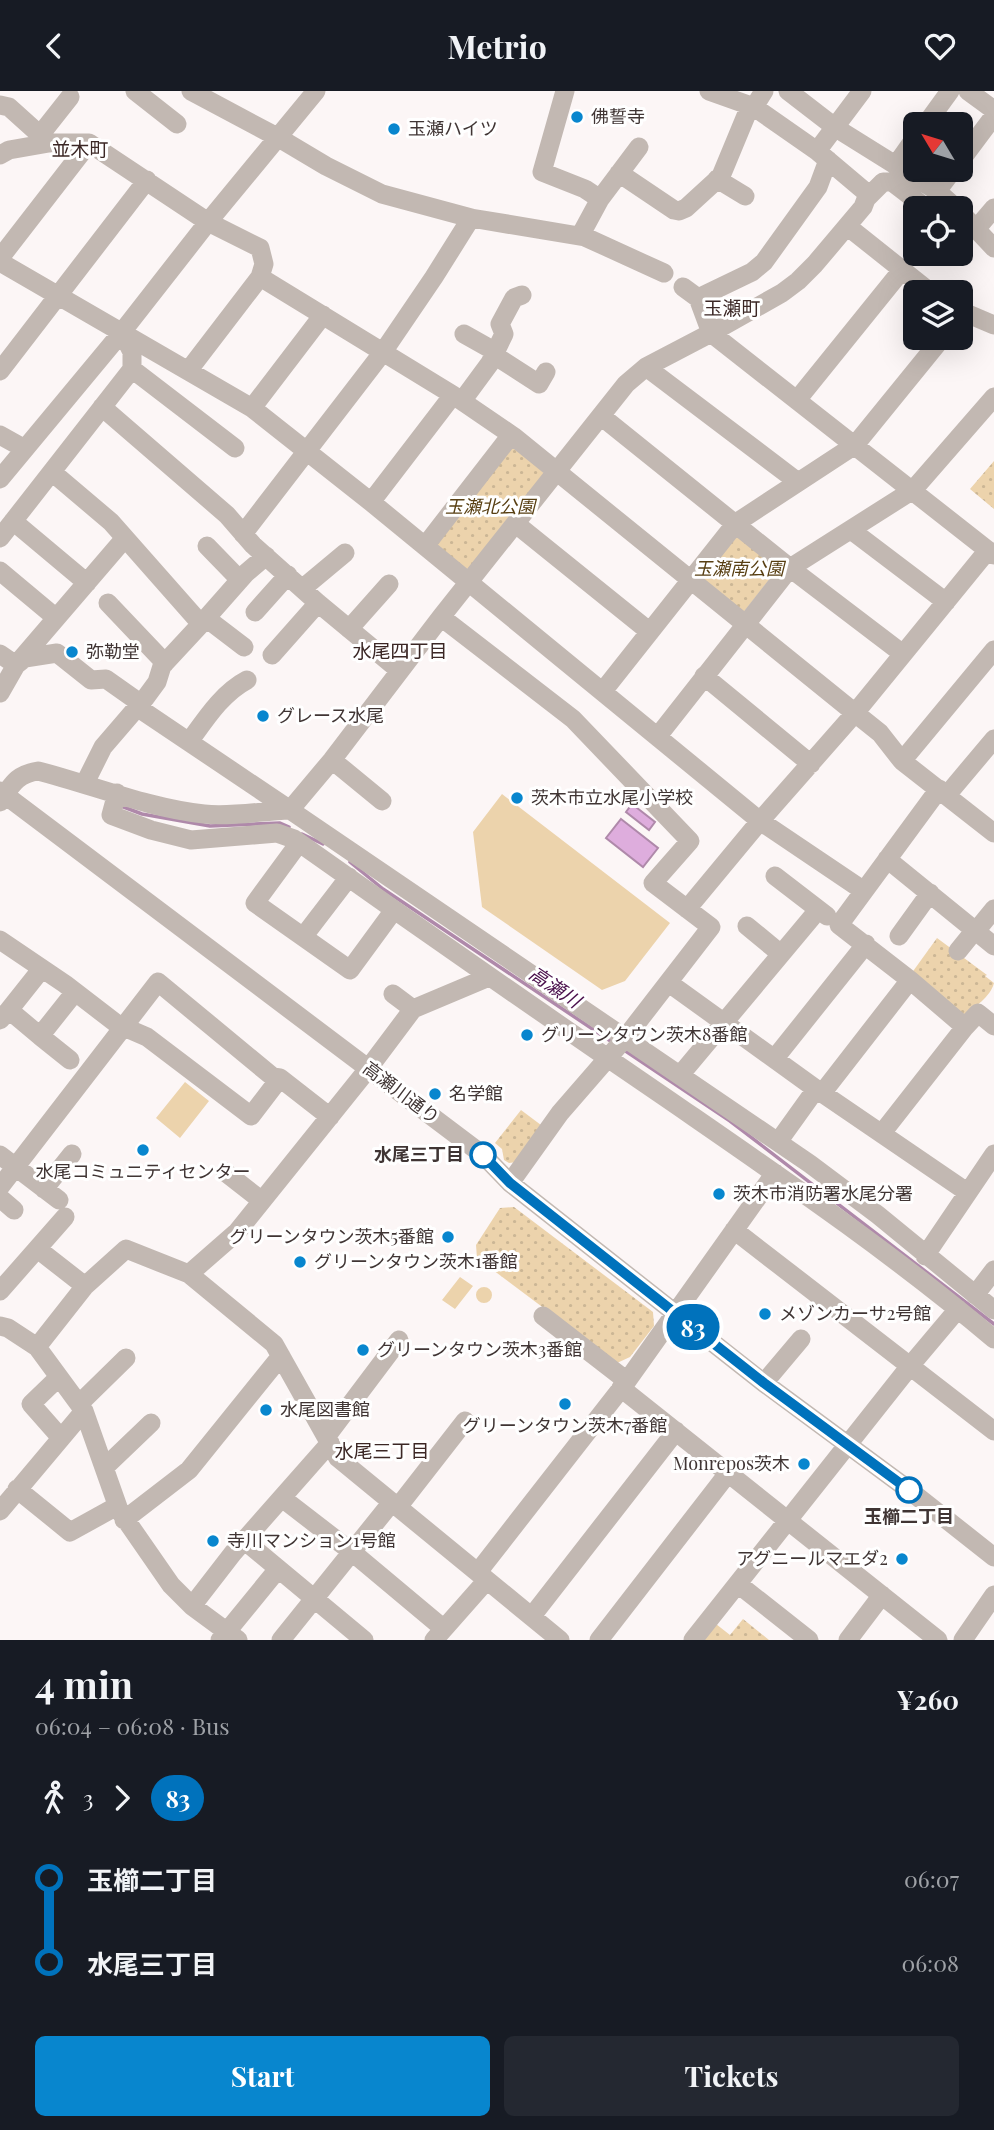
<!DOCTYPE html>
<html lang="en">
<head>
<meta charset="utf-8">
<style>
	:root { --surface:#171b24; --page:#242831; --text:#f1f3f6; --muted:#9ea1a6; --accent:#0886ce }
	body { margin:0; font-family:"Playfair Display","Noto Sans JP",serif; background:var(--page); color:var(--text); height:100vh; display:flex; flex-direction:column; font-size:26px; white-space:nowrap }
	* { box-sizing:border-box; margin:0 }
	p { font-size:23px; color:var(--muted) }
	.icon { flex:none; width:38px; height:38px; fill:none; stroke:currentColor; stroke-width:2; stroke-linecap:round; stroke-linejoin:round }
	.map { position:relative; height:1549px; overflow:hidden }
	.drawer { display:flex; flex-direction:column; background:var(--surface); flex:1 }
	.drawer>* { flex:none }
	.badge { padding:0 14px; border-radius:23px; font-size:24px; line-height:46px }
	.needle { width:46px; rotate:308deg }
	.controls { position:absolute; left:903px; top:21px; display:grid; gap:14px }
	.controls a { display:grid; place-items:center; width:70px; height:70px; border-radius:10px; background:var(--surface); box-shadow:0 7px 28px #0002; font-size:35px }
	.map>.badge { position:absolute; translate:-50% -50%; box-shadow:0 0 0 4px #fff }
	.legs { display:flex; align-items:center; gap:10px; height:77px; padding:0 35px; font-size:23px }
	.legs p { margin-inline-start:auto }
	.overview { display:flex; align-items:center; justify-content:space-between; height:119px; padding:0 35px }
	h1 { font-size:38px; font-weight:700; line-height:52px }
	.primary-button { display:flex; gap:14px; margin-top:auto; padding:14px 35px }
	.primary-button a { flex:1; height:80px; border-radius:10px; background:var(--accent); color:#fff; font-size:28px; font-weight:700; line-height:80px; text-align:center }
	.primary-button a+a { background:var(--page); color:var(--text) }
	ul { padding:0 35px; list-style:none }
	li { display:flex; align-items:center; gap:24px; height:84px; font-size:26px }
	li i { display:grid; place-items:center; width:10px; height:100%; margin:0 9px; background:currentColor }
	li i::after { content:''; width:18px; height:18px; margin:-9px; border:5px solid; border-radius:50%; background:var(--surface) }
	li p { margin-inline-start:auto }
	li:first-child i { background:linear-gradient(#0000 50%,currentColor 0) }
	li:last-child i { background:linear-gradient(currentColor 50%,#0000 0) }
	header { display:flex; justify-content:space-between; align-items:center; height:91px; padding:0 35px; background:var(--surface); font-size:32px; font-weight:700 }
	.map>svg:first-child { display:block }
	.green { fill:#ecd3ac }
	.park { fill:url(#park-dots) }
	.water { fill:#deaddd; stroke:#af89aa; stroke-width:2 }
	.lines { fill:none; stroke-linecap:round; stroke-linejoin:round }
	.stream { stroke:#af89aa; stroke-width:3.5 }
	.minor { stroke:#c2b8b2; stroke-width:19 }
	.line-1-casing { stroke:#fff; stroke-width:16 }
	.line-1 { stroke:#0072bc; stroke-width:10 }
	.poi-dot { fill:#0886ce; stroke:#fff; stroke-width:2.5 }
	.stop-1-dot { fill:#fff; stroke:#0072bc; stroke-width:3.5 }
	.labels { text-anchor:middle; stroke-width:6; stroke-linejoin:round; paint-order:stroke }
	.poi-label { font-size:18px; fill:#403534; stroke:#fff; text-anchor:start }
	.park-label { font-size:18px; font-style:italic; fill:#583f12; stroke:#fff }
	.street-label { font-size:18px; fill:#403534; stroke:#fff }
	.stop-label { font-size:18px; font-weight:bold; fill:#403534; stroke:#fff; text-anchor:end }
	.neighbourhood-label { font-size:19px; fill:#3b2725; stroke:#fff }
	.water-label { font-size:19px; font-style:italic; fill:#4a104c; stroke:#fff }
</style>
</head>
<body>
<header><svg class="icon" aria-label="back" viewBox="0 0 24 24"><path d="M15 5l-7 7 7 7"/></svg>Metrio<svg class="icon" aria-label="heart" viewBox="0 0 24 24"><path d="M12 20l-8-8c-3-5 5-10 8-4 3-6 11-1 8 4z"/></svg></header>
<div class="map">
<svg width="994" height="1549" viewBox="0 0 994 1549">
	<defs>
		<pattern id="park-dots" width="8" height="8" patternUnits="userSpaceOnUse" patternTransform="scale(1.75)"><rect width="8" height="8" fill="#ecd3ac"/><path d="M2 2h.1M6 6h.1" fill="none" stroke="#cbb695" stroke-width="1.8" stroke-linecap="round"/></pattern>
	</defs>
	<rect width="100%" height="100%" fill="#fcf6f6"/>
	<path class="green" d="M502 703 670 832 625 890 602 899 482 816 473 741Z
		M185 991 209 1010 180 1047 156 1027Z
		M460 1186 473 1195 455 1218 442 1209Z
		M476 1204a8 8 0 1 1 16 0a8 8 0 1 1-16 0Z"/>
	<path class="park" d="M516 354 545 383 470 477 464 479 434 456 510 355Z
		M994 370V418L970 398Z
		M736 435 783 471 743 522 696 486Z
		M937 847 987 884 985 885 994 892C990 907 975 914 965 926L911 883Z
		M521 1019 541 1034 517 1071 509 1072 504 1069 502 1058 495 1052Z
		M514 1116 653 1221 654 1235 630 1266 617 1272 477 1167 476 1154 500 1117Z
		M743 1528 769 1549H703L716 1533 730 1544Z"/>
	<path class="water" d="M632 713 655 731 649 739 626 721Z
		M621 728 658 757 643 776 606 747Z"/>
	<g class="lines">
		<path class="stream" d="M121 715 142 723 210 735 280 732 289 736
			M302 743 323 753
			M350 771 383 798 612 951
			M624 959 730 1030 994 1233"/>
		<path class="minor" d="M135 0 177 33
			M191 0 279 47 326 75 382 103 471 127 585 146 664 182
			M565 0 542 81 585 98 600 108
			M788 0 836 37 937 100 956 117
			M968 0 994 19
			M0 14 9 16 49 52
			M754 16 764 0
			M926 33 950 0
			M40 44 70 6
			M817 60 862 0
			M0 64 9 59 49 52H89L208 131 260 157 264 173 260 186 453 304 513 345 855 622 880 642 902 670 994 742
			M961 69 994 25
			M896 74 915 47
			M619 82 674 119 679 120 686 117 721 85 750 15
			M717 88 745 105
			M937 100 953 79
			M868 106 883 91H892L926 117
			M961 122 994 157
			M847 135 930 201
			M977 137 994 117
			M580 145 600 108 639 56
			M0 167 89 52
			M0 171 252 317 371 411 760 730 864 800
			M683 196 698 207 711 242 994 464
			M698 207 752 181 764 171 818 96 828 69
			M961 220 994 234
			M464 243 496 261
			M494 264 539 293 546 281
			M646 276 798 391
			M132 278 235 357
			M0 280 147 89
			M188 280 260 186
			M797 309 902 179
			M462 310 490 272 504 243 500 233 514 207 522 204
			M102 316 227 424 253 454 318 512 400 580
			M252 317 323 224
			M601 325 790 477 903 563
			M0 344 25 358
			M52 381 111 431 201 533 162 575 157 591 146 606 103 656 85 692
			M0 388 122 241 208 131 316 0
			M371 411 453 304
			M13 430 87 492
			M516 433 650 541
			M851 439 946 511
			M243 443 383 261 434 186 471 127
			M0 447 132 278V261L122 241
			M207 455 240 489
			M425 455 511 344
			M0 480 55 526
			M303 497 345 462
			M108 512 165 572
			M255 521 288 484
			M441 526 573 628 690 750 653 792 711 836 626 946 560 1022 510 1092
			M206 527 244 556
			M201 533 246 482 266 465
			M349 538 389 493
			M0 563 16 574 25 567 57 562 91 589 106 588 140 612
			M272 564 318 512
			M704 585 811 673
			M603 600 736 432 855 354 942 247
			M0 602 16 574 125 447
			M137 616 290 719 332 669 441 526 626 293 646 276 711 242 782 202 798 190 815 173 863 116 868 103 817 60 754 16 709 0
			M658 645 790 477 913 399 994 306
			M189 651C205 629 222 602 247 589
			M332 669 382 710
			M902 670 994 559
			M939 698 839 834 910 889 965 936 978 922 994 935
			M0 700 483 1064 510 1092 764 1292 909 1399 994 1466
			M117 702 111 724 151 739 191 749 277 742 294 748C418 836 543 923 669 1009 779 1085 891 1161 994 1248
			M947 704 994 648
			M0 711C12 694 15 684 38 680 93 694 148 717 204 723 232 726 261 720 290 719L810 1073 878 1124 994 1219
			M299 752 255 812 350 879 394 819
			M887 768 994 855
			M775 785 827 825
			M687 818 760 730 855 622 988 459
			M747 835 781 863
			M976 840 994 818
			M899 845 930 802
			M303 846 349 786
			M0 849 65 893 117 933 147 946 251 1025 280 987
			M958 860 975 839
			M489 886 413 918 368 978 237 1141 189 1183 274 1253 338 1367 560 1549
			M669 892 816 998 967 1101
			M393 903 413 918
			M9 919 36 885
			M0 929 9 919 40 945 75 901
			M40 945 70 969
			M775 967 866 853
			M681 983 818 819
			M823 1001 910 889
			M882 1042 965 936
			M778 1051 816 998
			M0 1064 59 1109
			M225 1081 262 1110
			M0 1096 158 891 273 986 280 987 330 1026
			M44 1098 72 1063
			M0 1107 14 1119
			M734 1139 994 1340
			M44 1163 85 1195
			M925 1165 994 1063
			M0 1200 65 1126
			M975 1204 994 1179
			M543 1225 627 1290
			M0 1235 8 1237 37 1256 84 1320 119 1419 171 1494 192 1515 238 1549
			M37 1256 85 1195 126 1158 189 1183
			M59 1286 31 1313 61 1347
			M764 1292 801 1248
			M621 1297 938 1549
			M79 1313 126 1267
			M326 1346 399 1249
			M105 1376 151 1332
			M17 1398 70 1441 117 1415
			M282 1407 352 1461 444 1538
			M398 1416 465 1330
			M0 1420 84 1320
			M124 1429 189 1379 281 1265
			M245 1450 364 1549
			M478 1481 627 1290 775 1082
			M738 1493 809 1549
			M192 1515 233 1462 330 1352
			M532 1525 676 1340
			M220 1549 278 1478
			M281 1549 392 1411
			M434 1549 487 1489
			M599 1549 729 1381
			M693 1549 910 1275 958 1218
			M848 1549 882 1504
			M963 1549 994 1504"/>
	</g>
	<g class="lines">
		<defs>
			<path id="line-1" d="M483 1064 510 1092 764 1292 909 1399"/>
		</defs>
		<use href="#line-1" class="line-1-casing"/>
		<use href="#line-1" class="line-1"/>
	</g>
	<g class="poi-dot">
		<circle cx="577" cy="26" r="7"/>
		<circle cx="394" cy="38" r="7"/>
		<circle cx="72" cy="561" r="7"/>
		<circle cx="263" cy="625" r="7"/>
		<circle cx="517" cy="707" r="7"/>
		<circle cx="527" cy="944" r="7"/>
		<circle cx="435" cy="1003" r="7"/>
		<circle cx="143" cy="1059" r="7"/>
		<circle cx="719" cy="1103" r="7"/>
		<circle cx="448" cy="1146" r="7"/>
		<circle cx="300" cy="1171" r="7"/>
		<circle cx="765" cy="1223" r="7"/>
		<circle cx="363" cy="1259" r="7"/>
		<circle cx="565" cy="1313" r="7"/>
		<circle cx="266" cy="1319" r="7"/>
		<circle cx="804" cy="1373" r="7"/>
		<circle cx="213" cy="1450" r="7"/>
		<circle cx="902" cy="1468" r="7"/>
	</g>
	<g class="stop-1-dot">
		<circle cx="483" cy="1064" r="12"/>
		<circle cx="909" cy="1399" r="12"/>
	</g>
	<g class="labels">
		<g class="poi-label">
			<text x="591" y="32">佛誓寺</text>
			<text x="408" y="44">玉瀬ハイツ</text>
			<text x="86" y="567">弥勒堂</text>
			<text x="277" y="631">グレース水尾</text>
			<text x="531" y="713">茨木市立水尾小学校</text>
			<text x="541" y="950">グリーンタウン茨木8番館</text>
			<text x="449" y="1009">名学館</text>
			<text x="143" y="1087" text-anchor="middle">水尾コミュニティセンター</text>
			<text x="733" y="1109">茨木市消防署水尾分署</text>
			<text x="434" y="1152" text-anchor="end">グリーンタウン茨木5番館</text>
			<text x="314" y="1177">グリーンタウン茨木1番館</text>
			<text x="779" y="1229">メゾンカーサ2号館</text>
			<text x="377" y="1265">グリーンタウン茨木3番館</text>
			<text x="280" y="1325">水尾図書館</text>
			<text x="565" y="1341" text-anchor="middle">グリーンタウン茨木7番館</text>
			<text x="790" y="1379" text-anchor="end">Monrepos茨木</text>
			<text x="227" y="1456">寺川マンション1号館</text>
			<text x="888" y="1474" text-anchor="end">アグニールマエダ2</text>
		</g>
		<g class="park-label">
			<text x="490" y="422">玉瀬北公園</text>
			<text x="739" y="484">玉瀬南公園</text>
		</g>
		<g class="street-label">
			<text transform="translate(401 1002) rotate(37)" y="6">高瀬川通り</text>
		</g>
		<g class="stop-label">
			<text x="464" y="1070">水尾三丁目</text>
			<text x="909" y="1432" text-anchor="middle">玉櫛二丁目</text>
		</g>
		<g class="neighbourhood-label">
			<text x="80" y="65">並木町</text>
			<text x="732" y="224">玉瀬町</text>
			<text x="400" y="567">水尾四丁目</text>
			<text x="382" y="1367">水尾三丁目</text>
		</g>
		<g class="water-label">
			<text transform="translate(555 896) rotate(34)" y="7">高瀬川</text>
		</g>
	</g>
</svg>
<div class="controls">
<a><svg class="needle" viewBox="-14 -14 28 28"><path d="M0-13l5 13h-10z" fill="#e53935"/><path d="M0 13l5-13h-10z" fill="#9ea1a6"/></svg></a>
<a><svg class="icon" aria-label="locate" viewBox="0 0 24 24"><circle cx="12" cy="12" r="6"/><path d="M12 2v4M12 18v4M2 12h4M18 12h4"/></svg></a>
<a><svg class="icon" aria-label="layers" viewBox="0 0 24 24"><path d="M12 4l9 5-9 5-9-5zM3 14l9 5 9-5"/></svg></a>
</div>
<b class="badge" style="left:693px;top:1236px;background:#0072bc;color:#fff">83</b>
</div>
<section class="drawer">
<div class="overview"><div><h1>4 min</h1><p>06:04 – 06:08 · Bus</p></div><b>¥260</b></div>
<div class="legs"><svg class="icon" aria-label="walk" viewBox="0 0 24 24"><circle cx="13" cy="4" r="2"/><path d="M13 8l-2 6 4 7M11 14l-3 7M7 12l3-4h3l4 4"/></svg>3<svg class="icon" aria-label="forward" viewBox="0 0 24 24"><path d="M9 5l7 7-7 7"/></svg><b class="badge" style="background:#0072bc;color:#fff">83</b></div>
<ul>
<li><i style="color:#0072bc"></i><b>玉櫛二丁目</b><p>06:07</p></li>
<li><i style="color:#0072bc"></i><b>水尾三丁目</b><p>06:08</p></li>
</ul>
<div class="primary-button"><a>Start</a><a>Tickets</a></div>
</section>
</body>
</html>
